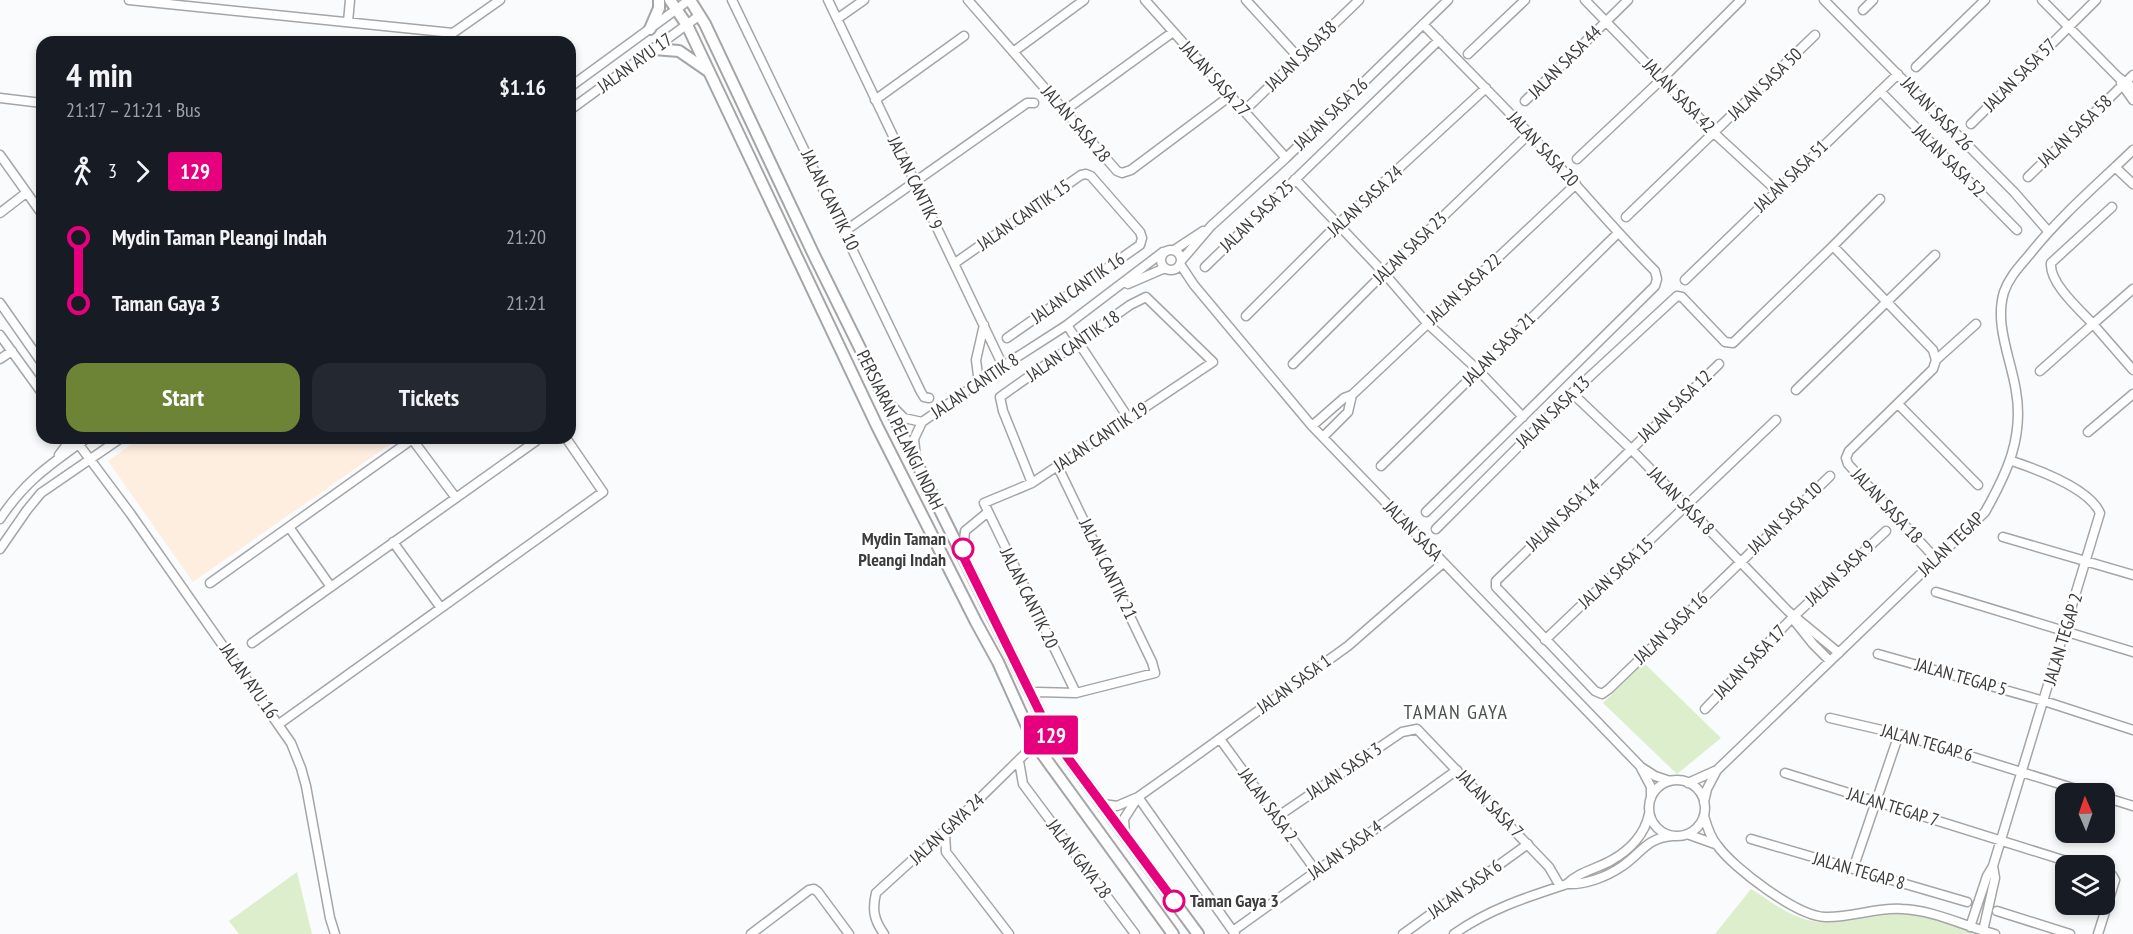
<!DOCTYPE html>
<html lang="en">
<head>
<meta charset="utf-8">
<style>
	:root { --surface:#171b24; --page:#242831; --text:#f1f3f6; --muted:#9ea1a6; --accent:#6d8335 }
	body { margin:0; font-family:"PT Sans Narrow",sans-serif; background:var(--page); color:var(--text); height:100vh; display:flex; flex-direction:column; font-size:22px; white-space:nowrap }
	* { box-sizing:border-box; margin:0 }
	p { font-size:20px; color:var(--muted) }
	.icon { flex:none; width:33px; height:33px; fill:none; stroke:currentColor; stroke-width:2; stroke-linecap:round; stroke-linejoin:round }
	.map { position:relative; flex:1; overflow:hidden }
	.sheet { position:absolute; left:36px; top:36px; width:540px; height:408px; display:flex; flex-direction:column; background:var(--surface); border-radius:18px; box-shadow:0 3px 9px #0003 }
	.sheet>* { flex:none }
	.badge { padding:0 12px; border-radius:4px; font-size:21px; line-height:39px }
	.needle { width:39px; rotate:358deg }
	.buttons { position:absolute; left:2055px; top:783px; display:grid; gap:12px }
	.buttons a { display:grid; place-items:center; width:60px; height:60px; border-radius:12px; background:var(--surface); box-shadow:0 3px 9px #0003; font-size:30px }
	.map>.badge { position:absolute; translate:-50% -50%; box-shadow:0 0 0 3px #fff }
	.legs { display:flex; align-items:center; gap:9px; height:66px; padding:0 30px; font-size:20px }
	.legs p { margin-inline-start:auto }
	.summary { display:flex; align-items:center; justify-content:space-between; height:102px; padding:0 30px }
	h1 { font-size:33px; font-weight:700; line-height:45px }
	.button { display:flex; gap:12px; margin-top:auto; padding:12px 30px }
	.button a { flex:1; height:69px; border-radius:18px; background:var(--accent); color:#fff; font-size:24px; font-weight:700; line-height:69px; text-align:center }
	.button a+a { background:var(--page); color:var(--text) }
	ul { padding:0 30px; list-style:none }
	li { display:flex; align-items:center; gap:21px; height:66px; font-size:22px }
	li i { display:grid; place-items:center; width:9px; height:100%; margin:0 8px; background:currentColor }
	li i::after { content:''; width:15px; height:15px; margin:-8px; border:4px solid; border-radius:50%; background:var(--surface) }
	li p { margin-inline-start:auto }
	li:first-child i { background:linear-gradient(#0000 50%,currentColor 0) }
	li:last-child i { background:linear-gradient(currentColor 50%,#0000 0) }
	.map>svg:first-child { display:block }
	.education { fill:#fdeee0 }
	.green { fill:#ddeecd }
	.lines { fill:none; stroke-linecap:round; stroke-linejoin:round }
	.minor-casing { stroke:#a4a5a7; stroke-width:11 }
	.major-casing { stroke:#a4a5a7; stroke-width:14 }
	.minor { stroke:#fff; stroke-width:8 }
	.major { stroke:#fff; stroke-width:10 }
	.line-1-casing { stroke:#fff; stroke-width:14 }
	.line-1 { stroke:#e6007e; stroke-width:9 }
	.stop-1-dot { fill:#fff; stroke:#e6007e; stroke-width:3 }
	.labels { text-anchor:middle; stroke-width:5; stroke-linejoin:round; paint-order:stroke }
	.street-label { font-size:18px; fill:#3c3c3d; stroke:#fff }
	.stop-label { font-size:18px; font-weight:bold; fill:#3c3c3d; stroke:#fff; text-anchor:end }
	.neighbourhood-label { font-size:20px; letter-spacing:1.5px; fill:#4e5051; stroke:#fff }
</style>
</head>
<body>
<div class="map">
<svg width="2133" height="934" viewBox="0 0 2133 934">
	<rect width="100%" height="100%" fill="#f9fbfc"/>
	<path class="education" d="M140 438H399L193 582 108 461Z"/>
	<path class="green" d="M1644 663 1721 738 1677 774 1603 703Z
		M297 872 312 934H239L229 921Z
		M1751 889C1769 900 1790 917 1812 921 1838 926 1872 915 1898 914 1925 913 1953 926 1978 934H1715Z"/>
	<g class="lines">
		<defs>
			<path id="minor" d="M129 0 453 33 500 0
				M732 0 921 392 924 397 929 398
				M828 0 1003 366
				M968 0 1117 171 1122 173 1131 170 1230 96
				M1145 0 1286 158
				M1246 0 1299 58
				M1585 0 1714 133 1776 190
				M1824 0 2014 192 2048 231
				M2042 0 2118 77 2133 88
				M1863 10 1873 0
				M837 19 864 0
				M348 22 350 0
				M1423 24C1461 64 1500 102 1538 143 1577 185 1614 230 1655 271L1657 279 1655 286 1426 512
				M1013 52 1084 0
				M1468 54 1525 0
				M1916 67 1985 0
				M2121 83 2133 100
				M570 87 689 0
				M1880 91 2017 230
				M0 98 42 103
				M875 100 964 36
				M1525 101 1628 0
				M570 110 700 15
				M1064 111 1173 32
				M1244 111 1359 0
				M1971 124 2096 0
				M0 155 42 214
				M1577 159 1663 78 1741 0
				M2115 167 2133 184
				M2028 177 2133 75
				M1295 179 1384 273 1427 323 1478 370 1523 417
				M1880 199 1833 246 1933 350 1936 360 1933 369 1849 451 1846 458 1848 464 1936 559
				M0 213 26 193
				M1626 217 1815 35
				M845 231 1027 103H1034
				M1161 260a10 10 0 1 1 20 0a10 10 0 1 1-20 0Z
				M1174 250 1203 231
				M1181 261 1211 226 1286 158 1448 0
				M955 263 1081 175 1086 174 1091 176 1140 232 1142 238 1140 245 1007 338
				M1180 264 1194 285 1312 426 1641 767 1655 776 1670 781
				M1205 267 1439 40
				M1685 280 1898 74
				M1128 284 1165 268
				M2133 289 2093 324 2133 370
				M0 303 42 363
				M1246 316 1337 225 1486 88
				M1067 325 1129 419
				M0 335 42 393
				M0 359 12 351
				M1936 360 1976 324
				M1293 364 1384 273 1529 134
				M1719 364 1496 581V587L1595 691 1602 694 1609 689 1830 476
				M2040 371 2093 324C2080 310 2049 283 2051 263L2112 207
				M979 383 976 360 984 325
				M1796 390 1935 255
				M1572 393 1631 449 1788 611 1839 653
				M890 404 904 418 922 422
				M1898 404 1978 485
				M1312 426 1344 398 1352 395 1576 184
				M2088 432 2133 394
				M1323 437 1348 412 1352 395
				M74 438 130 513 291 743 301 768 306 786 330 918 335 934
				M412 439 456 498
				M59 455 68 443 67 438
				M916 457 914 439 922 422 1003 366 1067 325 1163 252
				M1381 466 1618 233
				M1032 483 1003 411 1000 397 1130 305 1146 297 1213 362 1032 483 984 503 1076 693
				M0 519C26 480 50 465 87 438
				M289 527 331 587
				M1436 529 1572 393 1677 296 1682 297 1725 342 1733 343 1833 246
				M2003 537 2133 575
				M393 542 441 608
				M0 549 27 510 41 493 121 438
				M963 554 965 531 988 512
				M210 583 414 438
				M1936 592 2133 652
				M1793 619 1813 644 1830 661
				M1545 640 1776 420
				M252 643 536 441
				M1878 654 2044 701 2133 730
				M1030 695 1037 692 1076 693 1155 673 1152 662 1058 467
				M1705 709 1792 618 1886 531
				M1830 718 1899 734 2092 794
				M279 724 603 492 566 438
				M1220 739 1316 871
				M1019 761 1023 784 1135 934
				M1641 768 1651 787V798
				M1785 773 2082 866
				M1649 808a28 28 0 1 1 56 0a28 28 0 1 1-56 0Z
				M1688 783 1717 770
				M1138 797 1235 934
				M2104 797 2133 806
				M1704 802 1707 789 1717 770 1985 512C2007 473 2024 437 2016 391 2011 359 1994 324 2004 292 2009 277 2020 266 2030 254 2060 216 2098 184 2133 150
				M1103 804 1117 806 1138 797 1179 768 1348 646 1443 563
				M1704 816C1707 826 1710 837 1717 845 1733 868 1797 916 1825 917 1851 918 1877 907 1902 909 1933 910 1964 926 1995 934
				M1277 817 1402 732 1417 729 1549 867 1560 886
				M945 832 946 852 1009 934
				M1125 834 1124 819 1136 800
				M1687 834 1715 844
				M1751 839 1967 902
				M1853 869 1899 734
				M1567 884C1580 871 1597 869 1612 860 1630 850 1645 834 1649 814
				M1997 911 2070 934
				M1970 927 1987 876 1993 866 2100 513C2089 488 2036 469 2012 461
				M1233 931 1457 770
				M1983 931 1995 878 1993 866
				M751 934 809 890 814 889 818 892 849 934
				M884 934C874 920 872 910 876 893L975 803 1035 744 1051 735
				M1403 934 1528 844
				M1454 934C1489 909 1527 897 1567 884 1585 885 1606 877 1621 867 1641 854 1646 838 1672 836
				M2098 934 2115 880 2112 875 2104 873"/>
			<path id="major" d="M670 0 687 25 877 426 976 622 998 662 1035 744 1173 934
				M690 0 705 24 813 253 1051 735 1198 934
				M650 29 659 8V0
				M654 49 679 51 708 71"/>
		</defs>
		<use href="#minor" class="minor-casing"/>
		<use href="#major" class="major-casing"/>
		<use href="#minor" class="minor"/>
		<use href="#major" class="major"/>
	</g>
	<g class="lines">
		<defs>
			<path id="line-1" d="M963 549 964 558 1051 735 1174 901"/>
		</defs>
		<use href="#line-1" class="line-1-casing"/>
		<use href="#line-1" class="line-1"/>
	</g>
	<g class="stop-1-dot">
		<circle cx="963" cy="549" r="10"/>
		<circle cx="1174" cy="901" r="10"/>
	</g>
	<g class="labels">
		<g class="street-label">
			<text transform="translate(1301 56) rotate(-44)" y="6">JALAN SASA38</text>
			<text transform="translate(1565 62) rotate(-45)" y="6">JALAN SASA 44</text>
			<text transform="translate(635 63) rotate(-36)" y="6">JALAN AYU 17</text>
			<text transform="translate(2020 75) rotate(-45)" y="6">JALAN SASA 57</text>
			<text transform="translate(1215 79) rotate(48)" y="6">JALAN SASA 27</text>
			<text transform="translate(1765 84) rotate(-44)" y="6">JALAN SASA 50</text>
			<text transform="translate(1679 96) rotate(46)" y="6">JALAN SASA 42</text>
			<text transform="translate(1331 114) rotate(-44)" y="6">JALAN SASA 26</text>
			<text transform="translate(1937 114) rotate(46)" y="6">JALAN SASA 26</text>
			<text transform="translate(1076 124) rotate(49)" y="6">JALAN SASA 28</text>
			<text transform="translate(2075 131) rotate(-44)" y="6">JALAN SASA 58</text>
			<text transform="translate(1543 149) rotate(47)" y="6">JALAN SASA 20</text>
			<text transform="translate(1949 161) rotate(45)" y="6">JALAN SASA 52</text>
			<text transform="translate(1791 176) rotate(-44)" y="6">JALAN SASA 51</text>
			<text transform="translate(915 183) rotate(64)" y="6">JALAN CANTIK 9</text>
			<text transform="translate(830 200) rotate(64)" y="6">JALAN CANTIK 10</text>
			<text transform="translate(1365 201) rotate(-43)" y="6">JALAN SASA 24</text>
			<text transform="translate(1024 215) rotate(-35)" y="6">JALAN CANTIK 15</text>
			<text transform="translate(1257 216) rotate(-44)" y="6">JALAN SASA 25</text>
			<text transform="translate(1410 248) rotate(-44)" y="6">JALAN SASA 23</text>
			<text transform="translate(1078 288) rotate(-35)" y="6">JALAN CANTIK 16</text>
			<text transform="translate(1464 289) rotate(-43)" y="6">JALAN SASA 22</text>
			<text transform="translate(1073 346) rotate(-35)" y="6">JALAN CANTIK 18</text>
			<text transform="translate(1499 349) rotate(-45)" y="6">JALAN SASA 21</text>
			<text transform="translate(975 386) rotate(-34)" y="6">JALAN CANTIK 8</text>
			<text transform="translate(1675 406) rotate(-44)" y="6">JALAN SASA 12</text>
			<text transform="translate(1553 412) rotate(-44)" y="6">JALAN SASA 13</text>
			<text transform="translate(900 430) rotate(64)" y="6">PERSIARAN PELANGI INDAH</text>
			<text transform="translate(1101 437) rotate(-34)" y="6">JALAN CANTIK 19</text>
			<text transform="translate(1681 501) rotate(46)" y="6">JALAN SASA 8</text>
			<text transform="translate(1887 506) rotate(47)" y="6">JALAN SASA 18</text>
			<text transform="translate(1563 515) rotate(-44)" y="6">JALAN SASA 14</text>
			<text transform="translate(1785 518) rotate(-44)" y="6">JALAN SASA 10</text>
			<text transform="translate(1413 531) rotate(46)" y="6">JALAN SASA</text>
			<text transform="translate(1951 544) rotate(-44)" y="6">JALAN TEGAP</text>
			<text transform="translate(1108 569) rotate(64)" y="6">JALAN CANTIK 21</text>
			<text transform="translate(1616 573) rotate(-43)" y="6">JALAN SASA 15</text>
			<text transform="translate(1840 573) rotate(-43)" y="6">JALAN SASA 9</text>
			<text transform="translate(1029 598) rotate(64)" y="6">JALAN CANTIK 20</text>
			<text transform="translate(1671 628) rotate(-44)" y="6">JALAN SASA 16</text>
			<text transform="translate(2063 639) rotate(-73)" y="6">JALAN TEGAP 2</text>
			<text transform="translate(1750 662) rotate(-46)" y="6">JALAN SASA 17</text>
			<text transform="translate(1961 677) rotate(16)" y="6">JALAN TEGAP 5</text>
			<text transform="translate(249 681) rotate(55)" y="6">JALAN AYU 16</text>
			<text transform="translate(1294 684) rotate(-36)" y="6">JALAN SASA 1</text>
			<text transform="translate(1927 743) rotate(16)" y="6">JALAN TEGAP 6</text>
			<text transform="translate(1344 771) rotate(-34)" y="6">JALAN SASA 3</text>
			<text transform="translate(1490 804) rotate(46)" y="6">JALAN SASA 7</text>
			<text transform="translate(1268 805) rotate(54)" y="6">JALAN SASA 2</text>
			<text transform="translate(1893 807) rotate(17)" y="6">JALAN TEGAP 7</text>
			<text transform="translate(947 829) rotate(-43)" y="6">JALAN GAYA 24</text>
			<text transform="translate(1345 850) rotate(-36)" y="6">JALAN SASA 4</text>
			<text transform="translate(1079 859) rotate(53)" y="6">JALAN GAYA 28</text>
			<text transform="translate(1859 871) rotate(16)" y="6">JALAN TEGAP 8</text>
			<text transform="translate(1465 889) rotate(-36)" y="6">JALAN SASA 6</text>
		</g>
		<g class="stop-label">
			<text x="946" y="545">Mydin Taman<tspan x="946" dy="21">Pleangi Indah</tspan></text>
			<text x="1190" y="907" text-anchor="start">Taman Gaya 3</text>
		</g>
		<g class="neighbourhood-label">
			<text x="1456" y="719">TAMAN GAYA</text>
		</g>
	</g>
</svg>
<div class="buttons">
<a><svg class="needle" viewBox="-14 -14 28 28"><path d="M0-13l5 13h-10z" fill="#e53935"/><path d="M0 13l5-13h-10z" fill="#9ea1a6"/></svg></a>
<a><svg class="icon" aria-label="layers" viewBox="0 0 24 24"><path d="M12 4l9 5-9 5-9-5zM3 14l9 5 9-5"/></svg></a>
</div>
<b class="badge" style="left:1051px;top:735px;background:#e6007e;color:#fff">129</b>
<section class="sheet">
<div class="summary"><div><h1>4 min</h1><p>21:17 – 21:21 · Bus</p></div><b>$1.16</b></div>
<div class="legs"><svg class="icon" aria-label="walk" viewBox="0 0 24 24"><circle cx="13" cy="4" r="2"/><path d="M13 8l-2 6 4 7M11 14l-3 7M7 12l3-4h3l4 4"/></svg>3<svg class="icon" aria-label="forward" viewBox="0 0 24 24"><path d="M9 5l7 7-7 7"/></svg><b class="badge" style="background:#e6007e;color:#fff">129</b></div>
<ul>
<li><i style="color:#e6007e"></i><b>Mydin Taman Pleangi Indah</b><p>21:20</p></li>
<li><i style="color:#e6007e"></i><b>Taman Gaya 3</b><p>21:21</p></li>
</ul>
<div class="button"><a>Start</a><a>Tickets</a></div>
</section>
</div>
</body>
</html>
